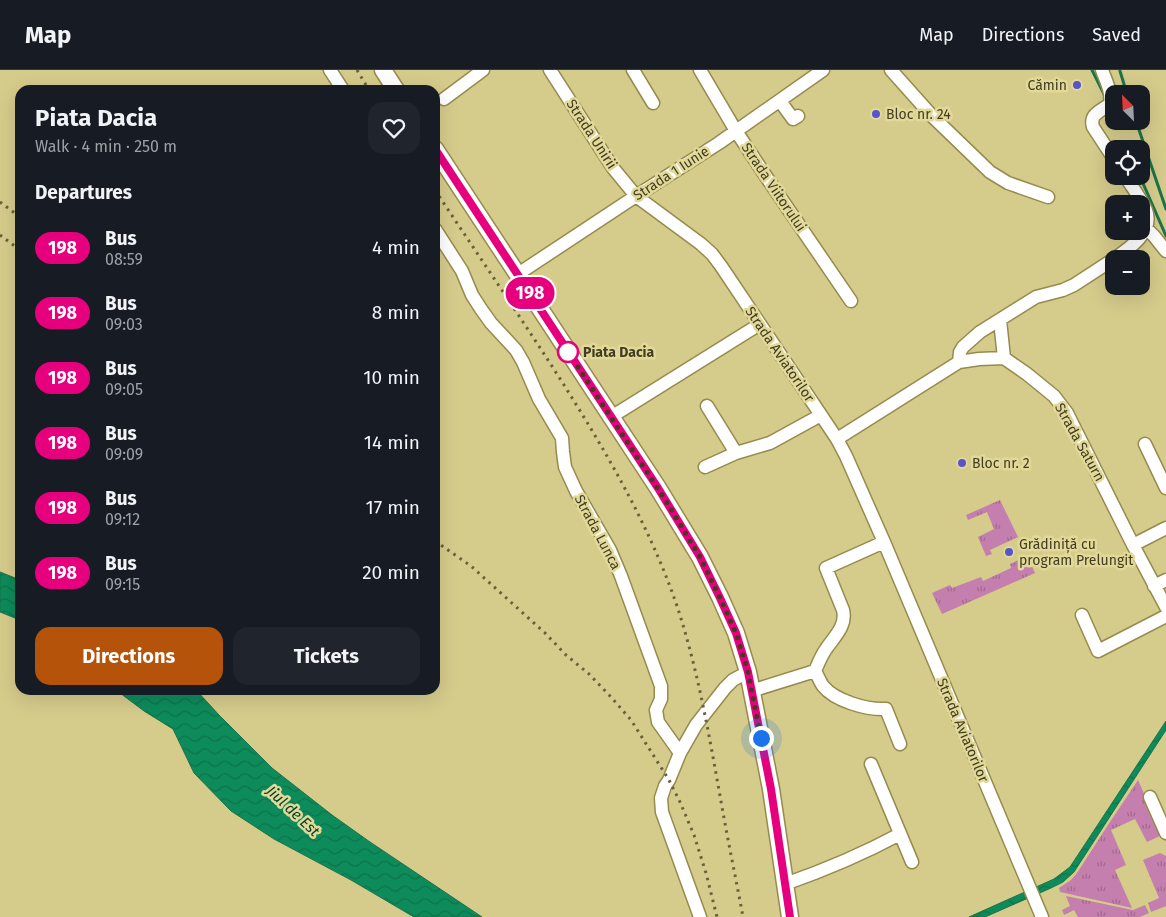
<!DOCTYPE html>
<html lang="en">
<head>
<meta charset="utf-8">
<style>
	:root { --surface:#171b24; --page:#20242c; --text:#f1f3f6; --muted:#9ea1a6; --line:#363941; --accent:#b45309 }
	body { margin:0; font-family:"Fira Sans",sans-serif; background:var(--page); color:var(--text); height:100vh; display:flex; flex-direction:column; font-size:19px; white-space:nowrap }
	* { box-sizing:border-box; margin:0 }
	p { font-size:16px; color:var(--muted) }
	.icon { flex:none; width:28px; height:28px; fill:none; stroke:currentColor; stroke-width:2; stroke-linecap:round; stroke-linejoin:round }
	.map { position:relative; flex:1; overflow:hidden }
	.drawer { position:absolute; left:15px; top:15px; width:425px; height:610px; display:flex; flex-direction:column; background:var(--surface); border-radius:15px; box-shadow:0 5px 20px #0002 }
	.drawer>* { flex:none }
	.badge { padding:0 10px; border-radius:16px; font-size:18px; line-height:32px }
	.needle { width:32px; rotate:336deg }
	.controls { position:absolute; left:1105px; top:15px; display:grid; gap:10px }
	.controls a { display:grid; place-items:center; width:45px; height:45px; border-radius:10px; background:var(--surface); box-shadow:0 5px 20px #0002; font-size:25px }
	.you { position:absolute; width:25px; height:25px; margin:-12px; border:4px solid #fff; border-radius:50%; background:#1a73e8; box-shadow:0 0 0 8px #1a73e833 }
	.map>.badge { position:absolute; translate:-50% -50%; box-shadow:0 0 0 2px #fff }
	h2 { padding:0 20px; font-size:19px; line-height:45px }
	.round { display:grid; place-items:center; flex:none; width:52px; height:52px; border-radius:15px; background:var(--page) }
	.summary { display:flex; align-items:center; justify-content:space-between; height:85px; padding:0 20px }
	h1 { font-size:24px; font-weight:700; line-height:38px }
	.action { display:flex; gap:10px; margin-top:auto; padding:10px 20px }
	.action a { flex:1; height:58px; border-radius:15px; background:var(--accent); color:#fff; font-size:20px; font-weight:700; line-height:58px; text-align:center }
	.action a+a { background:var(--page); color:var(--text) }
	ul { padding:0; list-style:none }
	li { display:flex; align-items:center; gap:15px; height:65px; padding:0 20px }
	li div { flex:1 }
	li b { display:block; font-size:19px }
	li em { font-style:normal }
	li .badge { min-width:55px; font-weight:700; text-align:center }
	header { display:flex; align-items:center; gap:30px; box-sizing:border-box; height:70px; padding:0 25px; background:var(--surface); border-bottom:1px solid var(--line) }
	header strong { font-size:24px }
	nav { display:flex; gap:28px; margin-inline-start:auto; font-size:18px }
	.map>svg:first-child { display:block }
	.grass { fill:url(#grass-tufts) }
	.water { fill:url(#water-waves); stroke:#1d734a }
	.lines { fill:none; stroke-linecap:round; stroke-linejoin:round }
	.stream { stroke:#1d734a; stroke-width:3 }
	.minor-casing { stroke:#958b4d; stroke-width:15 }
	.major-casing { stroke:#958b4d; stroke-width:19 }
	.minor { stroke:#fff; stroke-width:12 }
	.major { stroke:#fff; stroke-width:16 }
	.rail { stroke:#67603d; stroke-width:3; stroke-dasharray:2.5 5; stroke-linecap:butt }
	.line-casing { stroke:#fff; stroke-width:11 }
	.line { stroke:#e6007e; stroke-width:8 }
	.walk { stroke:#413c22; stroke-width:5; stroke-dasharray:0 9 }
	.poi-dot { fill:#5854cc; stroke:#e2d898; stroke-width:2 }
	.stop-dot { fill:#fff; stroke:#e6007e; stroke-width:2.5 }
	.labels { text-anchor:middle; stroke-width:5; stroke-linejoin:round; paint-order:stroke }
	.poi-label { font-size:14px; fill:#413c22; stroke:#e2d898; text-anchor:start }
	.street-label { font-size:14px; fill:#413c22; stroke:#e2d898 }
	.stop-label { font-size:14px; font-weight:bold; fill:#413c22; stroke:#e2d898; text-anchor:start }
	.water-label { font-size:15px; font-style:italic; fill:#003f26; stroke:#e2d898 }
</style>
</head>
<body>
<header>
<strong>Map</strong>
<nav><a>Map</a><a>Directions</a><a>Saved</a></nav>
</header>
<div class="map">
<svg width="1166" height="847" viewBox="0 0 1166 847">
	<defs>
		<pattern id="grass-tufts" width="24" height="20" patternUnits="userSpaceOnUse" patternTransform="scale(1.25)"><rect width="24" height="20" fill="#c47fae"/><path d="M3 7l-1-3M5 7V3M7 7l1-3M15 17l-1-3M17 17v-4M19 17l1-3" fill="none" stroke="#a1698d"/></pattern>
		<pattern id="water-waves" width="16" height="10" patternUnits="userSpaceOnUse" patternTransform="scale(1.25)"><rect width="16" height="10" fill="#0d8b5b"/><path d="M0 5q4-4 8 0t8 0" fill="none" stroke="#0e734b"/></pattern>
	</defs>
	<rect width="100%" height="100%" fill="#d5cb8b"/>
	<path class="grass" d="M1000 430 1018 467 990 480 992 484 986 486 978 467 994 459 987 442 968 450 966 445Z
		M1027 486 1035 503 942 544 932 523 950 515 952 518 981 507 983 511 1011 498 1010 494Z
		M1138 710 1162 765 1147 772 1135 749 1111 760 1126 795 1115 800 1132 838 1060 822 1059 818 1071 810 1077 803 1108 755Z
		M1160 783 1166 786V836L1151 842 1148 833 1159 828 1143 790Z
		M1066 826 1133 840 1145 835 1149 843 1140 847H1078L1074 840 1064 845 1062 840 1070 836Z"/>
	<path class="water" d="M0 502 20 510V550L0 542Z
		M116 620H196L219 645 272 698 332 745 370 772 482 847H414L351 810 274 769 231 741 194 703 173 659 144 641Z
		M1166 651V660L1074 802 1063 812 1051 818 985 847H969L1054 809 1070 797Z"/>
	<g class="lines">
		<path class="stream" d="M1092 0 1105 26
			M1120 1 1127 24
			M1136 51 1166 139
			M1142 111 1166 166"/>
		<defs>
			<path id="minor" d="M330 0 343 20
				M550 0 613 98 636 126 701 174 712 184 721 196 837 369 846 386 884 472 1042 847
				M633 0 653 33
				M700 0 736 61 767 108 851 231
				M891 0 932 46 990 102 1008 113 1048 127
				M1102 0C1106 11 1112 22 1110 34 1101 41 1089 44 1093 57L1114 89
				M444 29 483 0
				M780 31 793 49 798 46
				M1146 158 1154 166 1166 181
				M435 159 462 201 472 225 481 239 491 253 516 280 523 292 539 329 562 368 563 382 565 397 576 421 610 480 621 506 661 616V629L656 640 658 652 680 683 696 655 725 618 733 610 748 602
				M1114 189C1130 178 1154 162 1146 140 1141 128 1132 117 1125 106
				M518 204 636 126 719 73 823 0
				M1000 250 1004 288
				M959 292 960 282 963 277 980 262 1036 227 1063 220 1074 215 1114 189
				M611 347 760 254
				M837 369 959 292 979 289 1004 288 1027 304 1054 326 1067 343 1133 475 1166 537
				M1145 374 1166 418
				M736 383 770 373 821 345
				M705 397 736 383 707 336
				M1133 475 1166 458
				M1154 516 1166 510
				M1082 545 1098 581 1166 546
				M815 601C818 606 820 612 823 616 835 631 867 640 886 639L900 674
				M751 621 815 601C818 594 821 586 826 579 834 567 847 556 843 540L826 498 884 472
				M680 683 669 710 665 716 661 728 662 742 700 847
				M871 694 912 792
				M1150 727 1166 763
				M785 814C825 800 863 784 900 764"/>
			<path id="major" d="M383 0 396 20
				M435 79 658 418 700 487 720 527 736 563 748 602 771 719 790 847"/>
		</defs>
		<use href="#minor" class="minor-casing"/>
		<use href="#major" class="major-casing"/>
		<use href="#minor" class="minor"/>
		<use href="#major" class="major"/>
		<path class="rail" d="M357 0 369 20
			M435 120C478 185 522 249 564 315 608 385 650 457 677 536 700 606 711 677 724 748 730 781 737 814 743 847
			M0 132 20 147
			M0 165 20 180
			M435 471 471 496 545 563 566 585 589 604 611 627 631 650 669 710 680 732 694 765 706 803 717 847"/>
	</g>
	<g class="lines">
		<defs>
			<path id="line" d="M435 79 658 418 700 487 720 528 736 563 748 602 771 719 790 847"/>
		</defs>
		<use href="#line" class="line-casing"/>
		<use href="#line" class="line"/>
		<path class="walk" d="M568 282 666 431 700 487 720 528 736 563 742 582 748 602 761 668"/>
	</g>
	<g class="poi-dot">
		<circle cx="1077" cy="15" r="5"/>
		<circle cx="876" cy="44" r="5"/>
		<circle cx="962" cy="393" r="5"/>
		<circle cx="1009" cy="482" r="5"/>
	</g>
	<circle class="stop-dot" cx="568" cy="282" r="10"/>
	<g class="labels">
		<g class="poi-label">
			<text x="1067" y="20" text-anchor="end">Cămin</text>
			<text x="886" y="49">Bloc nr. 24</text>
			<text x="972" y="398">Bloc nr. 2</text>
			<text x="1019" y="479">Grădiniță cu<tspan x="1019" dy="16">program Prelungit</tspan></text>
		</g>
		<g class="street-label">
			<text transform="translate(592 64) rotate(57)" y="5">Strada Unirii</text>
			<text transform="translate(671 103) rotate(-33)" y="5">Strada 1 Iunie</text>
			<text transform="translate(774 117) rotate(56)" y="5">Strada Viitorului</text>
			<text transform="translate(780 284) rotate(56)" y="5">Strada Aviatorilor</text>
			<text transform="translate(1080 372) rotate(61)" y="5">Strada Saturn</text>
			<text transform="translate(598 462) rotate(62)" y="5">Strada Lunca</text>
			<text transform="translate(963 660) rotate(67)" y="5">Strada Aviatorilor</text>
		</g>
		<g class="stop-label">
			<text x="583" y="287">Piata Dacia</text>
		</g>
		<g class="water-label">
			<text transform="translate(293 741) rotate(43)" y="5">Jiul de Est</text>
		</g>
	</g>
</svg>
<div class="controls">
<a><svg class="needle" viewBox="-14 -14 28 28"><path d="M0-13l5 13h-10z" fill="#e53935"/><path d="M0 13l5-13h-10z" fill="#9ea1a6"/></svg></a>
<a><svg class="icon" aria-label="locate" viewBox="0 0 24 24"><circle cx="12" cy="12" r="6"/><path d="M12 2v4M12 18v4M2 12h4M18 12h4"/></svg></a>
<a>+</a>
<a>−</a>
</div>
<div class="you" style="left:761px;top:668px"></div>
<b class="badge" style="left:530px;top:223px;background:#e6007e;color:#fff">198</b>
<section class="drawer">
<div class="summary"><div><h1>Piata Dacia</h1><p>Walk · 4 min · 250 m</p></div><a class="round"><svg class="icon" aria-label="heart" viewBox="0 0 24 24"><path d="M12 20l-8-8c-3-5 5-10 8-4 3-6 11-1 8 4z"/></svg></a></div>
<h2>Departures</h2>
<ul>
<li><span class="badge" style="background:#e6007e;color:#fff">198</span><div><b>Bus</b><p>08:59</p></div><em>4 min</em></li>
<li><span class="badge" style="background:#e6007e;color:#fff">198</span><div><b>Bus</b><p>09:03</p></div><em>8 min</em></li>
<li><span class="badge" style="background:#e6007e;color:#fff">198</span><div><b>Bus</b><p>09:05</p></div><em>10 min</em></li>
<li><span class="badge" style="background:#e6007e;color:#fff">198</span><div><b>Bus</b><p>09:09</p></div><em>14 min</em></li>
<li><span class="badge" style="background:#e6007e;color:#fff">198</span><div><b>Bus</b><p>09:12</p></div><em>17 min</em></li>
<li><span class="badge" style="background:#e6007e;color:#fff">198</span><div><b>Bus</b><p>09:15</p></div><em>20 min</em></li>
</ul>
<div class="action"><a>Directions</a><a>Tickets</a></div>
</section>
</div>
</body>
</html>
